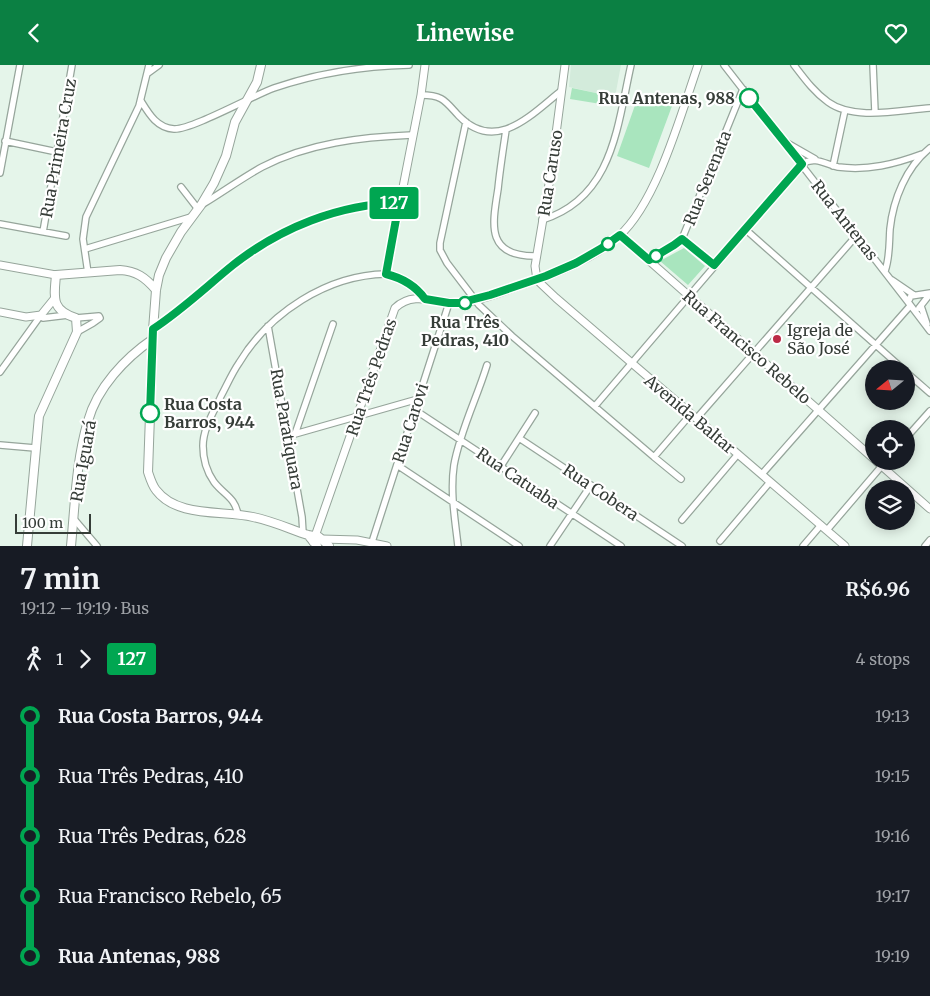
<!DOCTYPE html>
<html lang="en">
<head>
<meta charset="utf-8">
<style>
	:root { --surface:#171b24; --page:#20242c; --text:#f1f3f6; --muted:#9ea1a6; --accent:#0b8043 }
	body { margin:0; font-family:Merriweather,serif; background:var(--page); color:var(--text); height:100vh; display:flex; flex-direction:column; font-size:19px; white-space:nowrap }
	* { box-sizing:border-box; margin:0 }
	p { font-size:16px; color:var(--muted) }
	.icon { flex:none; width:28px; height:28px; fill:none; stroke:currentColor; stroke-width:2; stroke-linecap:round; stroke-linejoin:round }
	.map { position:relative; height:481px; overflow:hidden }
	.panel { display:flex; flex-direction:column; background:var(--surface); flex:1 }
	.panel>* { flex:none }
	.badge { padding:0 10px; border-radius:4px; font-size:18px; line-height:32px }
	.needle { width:32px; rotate:252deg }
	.tools { position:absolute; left:865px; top:295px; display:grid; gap:10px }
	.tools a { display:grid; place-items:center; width:50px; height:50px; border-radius:50%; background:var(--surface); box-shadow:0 2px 12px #0003; font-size:25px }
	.scale { position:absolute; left:15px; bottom:12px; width:76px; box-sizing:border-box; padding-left:5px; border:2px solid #363d38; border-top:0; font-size:14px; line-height:18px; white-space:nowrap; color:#363d38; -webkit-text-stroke:4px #fff; paint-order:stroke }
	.map>.badge { position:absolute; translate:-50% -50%; box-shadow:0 0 0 2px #fff }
	.legs { display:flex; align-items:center; gap:8px; height:55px; padding:0 20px; font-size:16px }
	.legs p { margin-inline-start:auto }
	.head { display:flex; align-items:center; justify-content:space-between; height:85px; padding:0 20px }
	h1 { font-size:28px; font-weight:700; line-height:38px }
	ul { padding:0 20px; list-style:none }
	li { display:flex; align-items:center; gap:18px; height:60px; font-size:19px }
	li i { display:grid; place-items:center; width:8px; height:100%; margin:0 6px; background:currentColor }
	li i::after { content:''; width:12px; height:12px; margin:-6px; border:4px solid; border-radius:50%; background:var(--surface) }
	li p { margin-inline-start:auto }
	li:first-child i { background:linear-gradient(#0000 50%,currentColor 0) }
	li:last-child i { background:linear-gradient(currentColor 50%,#0000 0) }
	header { display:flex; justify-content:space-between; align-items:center; height:65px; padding:0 20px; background:var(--accent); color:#fff; font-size:22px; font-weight:700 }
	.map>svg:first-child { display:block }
	.built { fill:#d3ebdb }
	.green { fill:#a9e5be }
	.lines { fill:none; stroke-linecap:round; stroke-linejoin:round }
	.minor-casing { stroke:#96a59b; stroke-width:8 }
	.tertiary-casing { stroke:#96a59b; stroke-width:9 }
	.secondary-casing { stroke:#96a59b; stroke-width:10 }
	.minor { stroke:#fff; stroke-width:5.5 }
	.tertiary { stroke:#fff; stroke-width:7 }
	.secondary { stroke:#fff; stroke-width:8 }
	.line-1-casing { stroke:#fff; stroke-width:11 }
	.line-1 { stroke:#00a651; stroke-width:8 }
	.stop-1-dot { fill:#fff; stroke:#00a651; stroke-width:2.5 }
	.poi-dot { fill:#bc2b47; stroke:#fff; stroke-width:2 }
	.labels { text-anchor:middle; stroke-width:4.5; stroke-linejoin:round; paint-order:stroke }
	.stop-label { font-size:16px; font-weight:bold; fill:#363d38; stroke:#fff; text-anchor:end }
	.street-label { font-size:16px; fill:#363d38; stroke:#fff }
	.poi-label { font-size:16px; fill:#363d38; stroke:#fff; text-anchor:start }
</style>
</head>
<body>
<header><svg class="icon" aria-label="back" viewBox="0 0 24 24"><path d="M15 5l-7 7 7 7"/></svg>Linewise<svg class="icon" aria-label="heart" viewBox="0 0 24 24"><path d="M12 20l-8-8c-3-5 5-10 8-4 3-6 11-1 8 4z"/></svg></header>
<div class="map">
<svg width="930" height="481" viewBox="0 0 930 481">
	<rect width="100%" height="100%" fill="#e5f5ea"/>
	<path class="built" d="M571 0H621L615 32 569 22Z"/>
	<path class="green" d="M572 23 615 32 613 41 570 34Z
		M639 29 672 41 649 103 617 91Z
		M684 183 705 201 688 220 660 196Z"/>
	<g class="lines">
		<defs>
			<path id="minor" d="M724 0 908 237
				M794 0C804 13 814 27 828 37 854 56 900 45 930 43
				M873 0 875 47
				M148 8 159 0
				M421 30C443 30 445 36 459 51 496 89 532 49 561 26
				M141 36C149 49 157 63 174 64 191 65 252 31 274 23 318 8 363 1 409 0
				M466 57 440 178V185L447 198 479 240 512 271 654 392 691 349
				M506 65C503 85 500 104 498 124 492 161 486 192 537 191
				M5 76 57 87
				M787 78 815 94
				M833 101 845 45
				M0 108 20 0
				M181 122 198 144
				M203 139C223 127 242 113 262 102 308 78 362 72 412 70
				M542 155C613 133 617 62 631 0
				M0 159 66 171
				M745 164 903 304
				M43 167 72 0
				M682 174 714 200
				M85 184 191 152
				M649 195 674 181 682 174 743 24
				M885 206C890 192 889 178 890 164 893 135 906 102 930 83
				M88 208 83 174 86 152 139 41 149 0
				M892 215 914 230
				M930 228 911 231 908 237 930 266
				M921 241 927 259
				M919 243 930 229
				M43 253 68 250
				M76 253 99 251 100 253 93 258 77 267
				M268 261 302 452 303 468
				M153 265C181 245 207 221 233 200 280 163 339 139 399 138
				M0 307 41 250
				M906 307 930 328
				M595 341 802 99C815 91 825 99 838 102 868 106 895 99 922 89
				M415 345 621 481
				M696 354 857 170
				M295 369 333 259
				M288 371 418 334
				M519 373 682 481
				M906 373 930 346
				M0 380 35 383
				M654 392 681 414
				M397 400 519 481
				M501 401 535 348
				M762 409 910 241
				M238 450C235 432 224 430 214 417 207 407 203 393 203 381 203 363 214 347 221 331 227 320 232 308 239 298 269 248 327 210 386 209
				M74 454 97 481
				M682 455 738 389
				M827 465 886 396
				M720 476 770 417
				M372 477 449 238
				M458 481C455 454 450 427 454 400 460 366 477 333 487 300
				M550 481 591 420
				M803 481 821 460
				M925 481 930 475"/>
			<path id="tertiary" d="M565 0 551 107 535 201 537 215 556 233 845 481
				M620 170 874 394
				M0 200 56 210
				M425 234C415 220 402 213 386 209L421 30 425 0
				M0 247 26 252 41 250 54 234
				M876 396 930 444
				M322 474 357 475 387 481
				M313 477 395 243C416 223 442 242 467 237 487 234 506 225 525 219 557 208 593 194 619 171 657 137 681 49 698 0"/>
			<path id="secondary" d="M261 0 257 17 235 57 226 91 214 118 201 140 181 167 166 193 159 210 156 225 153 265 148 407C150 413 152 420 156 425 177 453 223 445 253 452 272 456 290 464 308 470L319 472 329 481
				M308 470 317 481
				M27 481 39 351 77 267 76 253C51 245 54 233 56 210L120 205C136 206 145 212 156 225
				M71 481C75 440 76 396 88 356 97 323 125 293 153 274"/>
		</defs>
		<use href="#minor" class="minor-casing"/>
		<use href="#tertiary" class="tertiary-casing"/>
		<use href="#secondary" class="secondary-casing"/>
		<use href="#minor" class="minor"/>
		<use href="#tertiary" class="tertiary"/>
		<use href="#secondary" class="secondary"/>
	</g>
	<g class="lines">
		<defs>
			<path id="line-1" d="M150 348 153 264C182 245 207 221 233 200 280 163 339 139 399 138L386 209C402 213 415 220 425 234L449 238H459L490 230 546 211 576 198 602 183 620 170 649 195 674 180 682 174 714 200 802 99 749 33"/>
		</defs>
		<use href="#line-1" class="line-1-casing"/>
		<use href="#line-1" class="line-1"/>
	</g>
	<g class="stop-1-dot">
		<circle cx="749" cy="33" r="9"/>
		<circle cx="608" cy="179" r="6"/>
		<circle cx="656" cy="191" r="6"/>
		<circle cx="465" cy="238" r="6"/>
		<circle cx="150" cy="348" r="9"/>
	</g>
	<circle class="poi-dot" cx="777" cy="274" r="5"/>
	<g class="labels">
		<g class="stop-label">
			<text x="735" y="39">Rua Antenas, 988</text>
			<text x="465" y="263" text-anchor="middle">Rua Três<tspan x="465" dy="18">Pedras, 410</tspan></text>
			<text x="164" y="345" text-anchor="start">Rua Costa<tspan x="164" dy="18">Barros, 944</tspan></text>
		</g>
		<g class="street-label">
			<text transform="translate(58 83) rotate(-80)" y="6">Rua Primeira Cruz</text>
			<text transform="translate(550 108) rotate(-81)" y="6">Rua Caruso</text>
			<text transform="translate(707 113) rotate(-68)" y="6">Rua Serenata</text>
			<text transform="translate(845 155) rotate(52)" y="6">Rua Antenas</text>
			<text transform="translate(747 282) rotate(41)" y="6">Rua Francisco Rebelo</text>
			<text transform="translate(371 312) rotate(-71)" y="6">Rua Três Pedras</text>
			<text transform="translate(690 349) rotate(40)" y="6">Avenida Baltar</text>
			<text transform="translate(410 358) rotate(-72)" y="6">Rua Carovi</text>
			<text transform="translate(287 364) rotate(80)" y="6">Rua Paratiquara</text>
			<text transform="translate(83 396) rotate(-80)" y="6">Rua Iguará</text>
			<text transform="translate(518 413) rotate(34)" y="6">Rua Catuaba</text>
			<text transform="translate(601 427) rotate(34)" y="6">Rua Cobera</text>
		</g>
		<g class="poi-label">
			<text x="787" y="271">Igreja de<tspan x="787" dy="18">São José</tspan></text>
		</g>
	</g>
</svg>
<div class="tools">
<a><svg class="needle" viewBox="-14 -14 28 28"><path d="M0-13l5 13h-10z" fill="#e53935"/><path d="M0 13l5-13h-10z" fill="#9ea1a6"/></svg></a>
<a><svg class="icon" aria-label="locate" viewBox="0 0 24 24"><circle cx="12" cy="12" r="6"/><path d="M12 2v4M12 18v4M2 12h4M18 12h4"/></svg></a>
<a><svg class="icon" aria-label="layers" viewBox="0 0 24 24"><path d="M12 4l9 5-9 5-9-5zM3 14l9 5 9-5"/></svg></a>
</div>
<div class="scale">100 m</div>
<b class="badge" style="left:394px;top:138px;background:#00a651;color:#fff">127</b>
</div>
<section class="panel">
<div class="head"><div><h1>7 min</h1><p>19:12 – 19:19 · Bus</p></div><b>R$6.96</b></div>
<div class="legs"><svg class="icon" aria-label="walk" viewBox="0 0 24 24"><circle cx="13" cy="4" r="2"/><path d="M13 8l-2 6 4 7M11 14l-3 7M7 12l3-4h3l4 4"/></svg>1<svg class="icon" aria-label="forward" viewBox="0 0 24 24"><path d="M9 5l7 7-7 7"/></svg><b class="badge" style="background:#00a651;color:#fff">127</b><p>4 stops</p></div>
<ul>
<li><i style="color:#00a651"></i><b>Rua Costa Barros, 944</b><p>19:13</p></li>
<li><i style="color:#00a651"></i><span>Rua Três Pedras, 410</span><p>19:15</p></li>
<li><i style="color:#00a651"></i><span>Rua Três Pedras, 628</span><p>19:16</p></li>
<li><i style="color:#00a651"></i><span>Rua Francisco Rebelo, 65</span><p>19:17</p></li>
<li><i style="color:#00a651"></i><b>Rua Antenas, 988</b><p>19:19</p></li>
</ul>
</section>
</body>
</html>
